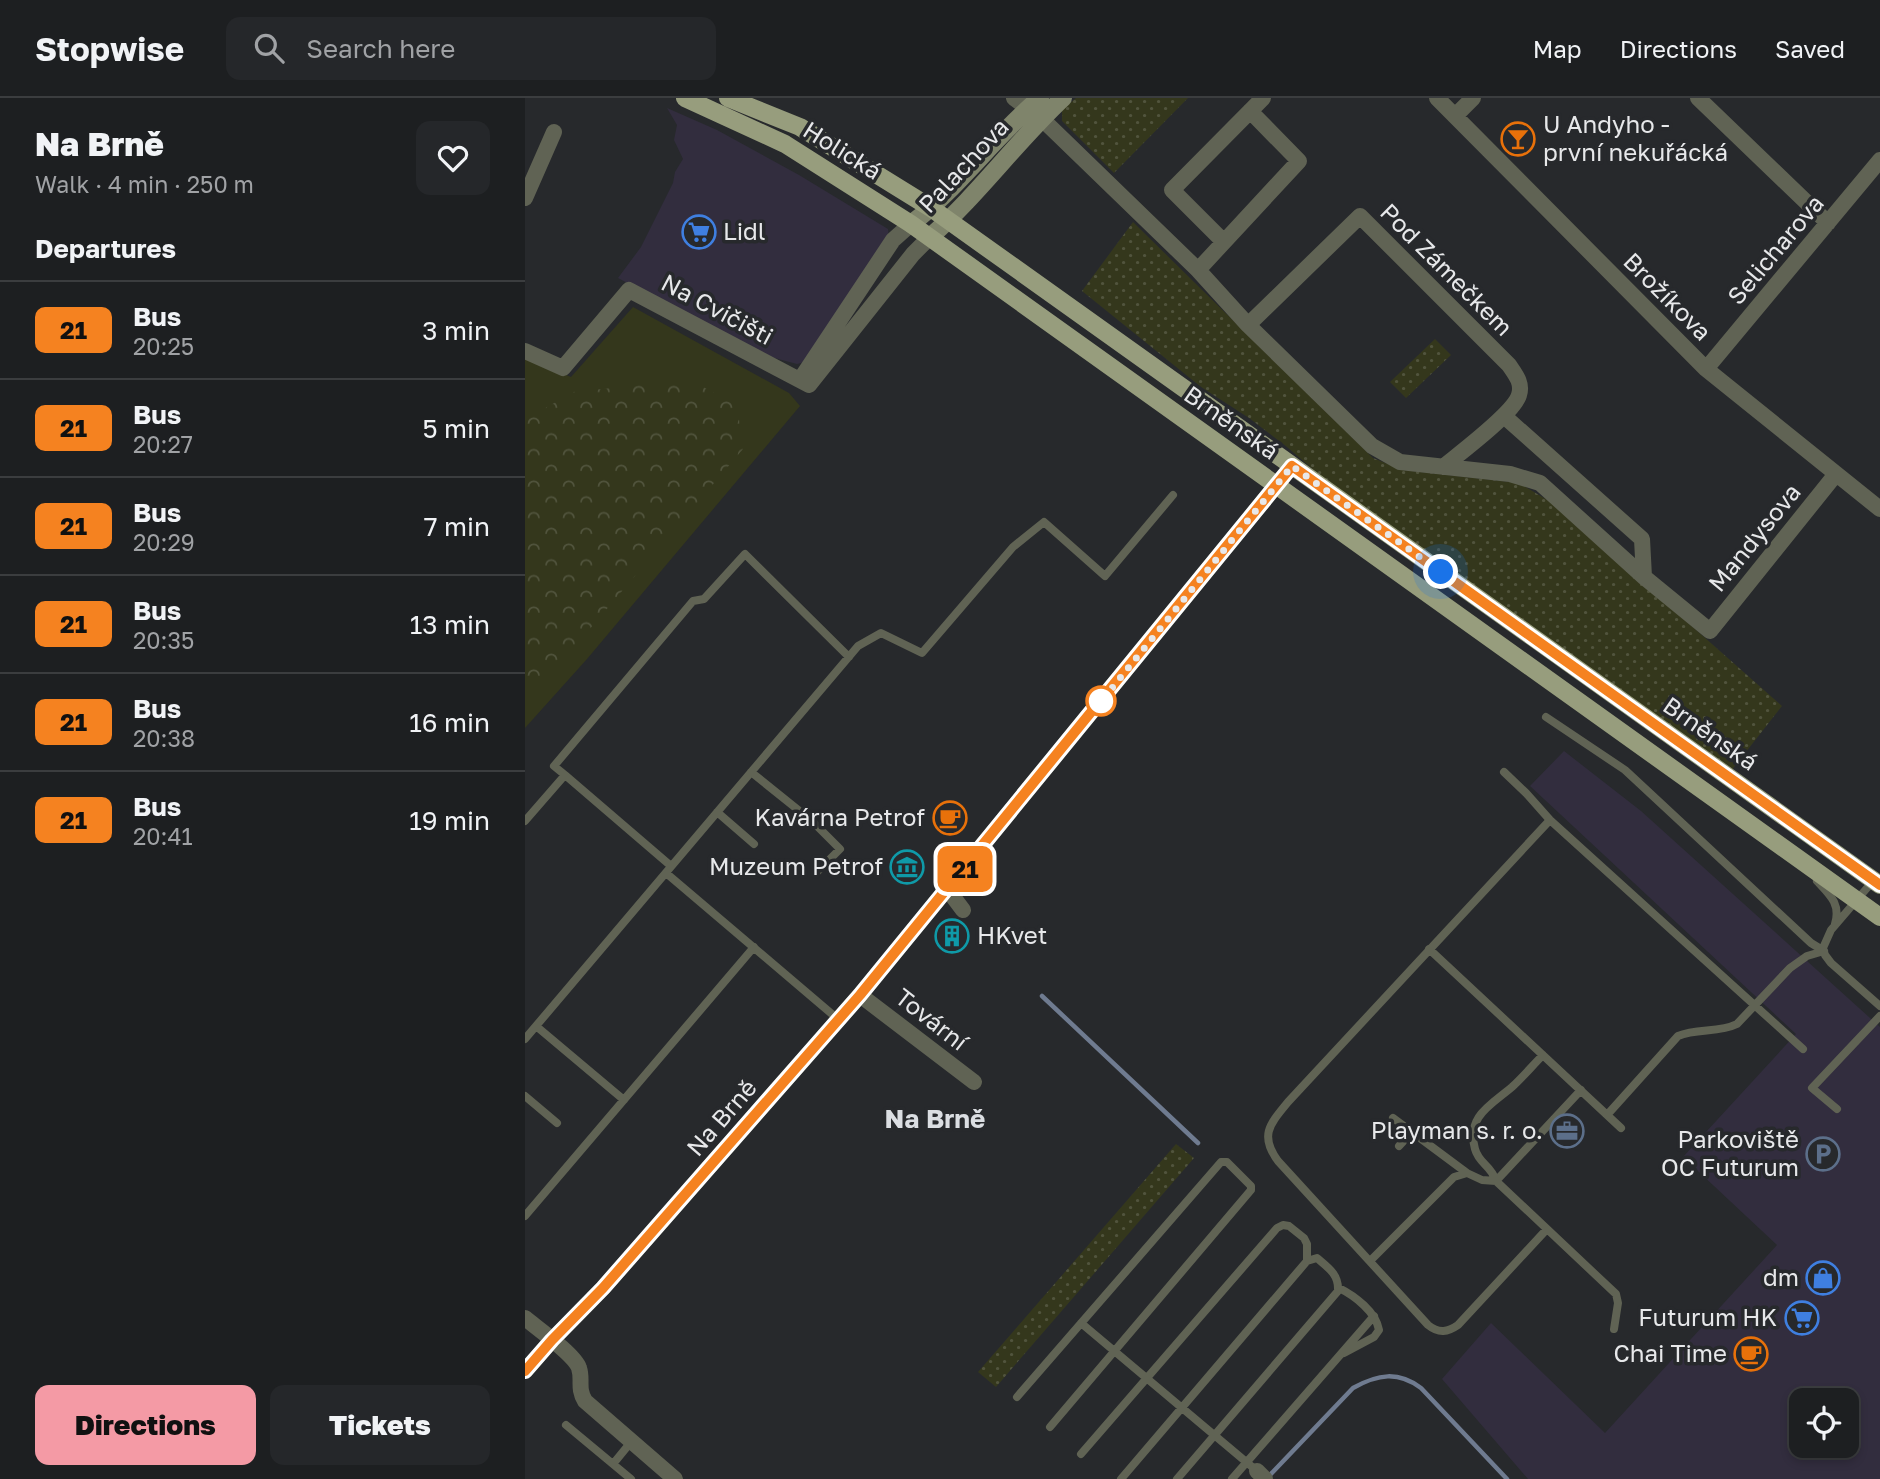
<!DOCTYPE html>
<html lang="en">
<head>
<meta charset="utf-8">
<style>
	:root { --surface:#1d1f21; --page:#25272a; --text:#f1f3f6; --muted:#a0a2a5; --line:#3b3d3f; --accent:#f49aa5 }
	body { margin:0; font-family:"Golos Text",sans-serif; background:var(--page); color:var(--text); height:100vh; display:flex; flex-direction:column; font-size:26px; white-space:nowrap }
	* { box-sizing:border-box; margin:0 }
	p { font-size:23px; color:var(--muted) }
	.icon { flex:none; width:38px; height:38px; fill:none; stroke:currentColor; stroke-width:2; stroke-linecap:round; stroke-linejoin:round }
	.map { position:relative; flex:1; overflow:hidden }
	.panel { display:flex; flex-direction:column; background:var(--surface); width:525px }
	.panel>* { flex:none }
	.badge { padding:0 14px; border-radius:10px; font-size:24px; line-height:46px }
	.controls { position:absolute; left:1264px; top:1290px; display:grid; gap:14px }
	.controls a { display:grid; place-items:center; width:70px; height:70px; border-radius:14px; background:var(--surface); box-shadow:0 4px 10px #0003,0 0 0 2px var(--line); font-size:35px }
	.you { position:absolute; width:35px; height:35px; margin:-18px; border:5px solid #fff; border-radius:50%; background:#1a73e8; box-shadow:0 0 0 10px #1a73e833 }
	.map>.badge { position:absolute; translate:-50% -50%; box-shadow:0 0 0 4px #fff }
	h2 { padding:0 35px; font-size:26px; line-height:63px }
	.round { display:grid; place-items:center; flex:none; width:74px; height:74px; border-radius:14px; background:var(--page) }
	.head { display:flex; align-items:center; justify-content:space-between; height:119px; padding:0 35px }
	h1 { font-size:33px; font-weight:800; line-height:52px }
	.cta { display:flex; gap:14px; margin-top:auto; padding:14px 35px }
	.cta a { flex:1; height:80px; border-radius:14px; background:var(--accent); color:#111; font-size:28px; font-weight:800; line-height:80px; text-align:center }
	.cta a+a { background:var(--page); color:var(--text) }
	ul { padding:0; list-style:none }
	li { display:flex; align-items:center; gap:21px; height:98px; padding:0 35px; border-top:2px solid var(--line) }
	li div { flex:1 }
	li b { display:block; font-size:26px }
	li em { font-style:normal }
	li .badge { min-width:77px; font-weight:700; text-align:center }
	header { display:flex; align-items:center; gap:42px; box-sizing:border-box; height:98px; padding:0 35px; background:var(--surface); border-bottom:2px solid var(--line) }
	header strong { font-size:33px }
	nav { display:flex; gap:38px; margin-inline-start:auto; font-size:24px }
	.search { width:490px; height:63px; background:var(--page); display:flex; align-items:center; gap:18px; box-sizing:border-box; padding:0 24px; border-radius:14px; color:var(--muted); font-size:26px }
	main { display:flex; flex:1; min-height:0 }
	.map>svg:first-child { display:block }
	.commercial { fill:#322d3e; fill-rule:evenodd }
	.grass { fill:#34371c }
	.forest { fill:url(#forest-crowns) }
	.park { fill:url(#park-dots) }
	.lines { fill:none; stroke-linecap:round; stroke-linejoin:round }
	.stream { stroke:#6f7b90; stroke-width:4.5 }
	.lane { stroke:#606354; stroke-width:8 }
	.street { stroke:#606354; stroke-width:16 }
	.secondary { stroke:#7f846b; stroke-width:18 }
	.primary { stroke:#979d7d; stroke-width:18 }
	.line-casing { stroke:#fff; stroke-width:16 }
	.line { stroke:#f58220; stroke-width:10 }
	.walk { stroke:#e7e8ea; stroke-width:7; stroke-dasharray:0 12.6 }
	.stop-dot { fill:#fff; stroke:#f58220; stroke-width:3.5 }
	.labels { text-anchor:middle; stroke-width:7; stroke-linejoin:round; paint-order:stroke }
	.poi-label { font-size:24px; fill:#e7e8ea; stroke:#27292c; text-anchor:end }
	.street-label { font-size:24px; fill:#e7e8ea; stroke:#27292c }
	.neighbourhood-label { font-size:26px; font-weight:bold; fill:#dbdee2; stroke:#27292c }
</style>
</head>
<body>
<header>
<strong>Stopwise</strong>
<div class="search"><svg class="icon" aria-label="search" viewBox="0 0 24 24"><circle cx="10" cy="10" r="6"/><path d="M15 15l6 6"/></svg>Search here</div>
<nav><a>Map</a><a>Directions</a><a>Saved</a></nav>
</header>
<main>
<section class="panel">
<div class="head"><div><h1>Na Brně</h1><p>Walk · 4 min · 250 m</p></div><a class="round"><svg class="icon" aria-label="heart" viewBox="0 0 24 24"><path d="M12 20l-8-8c-3-5 5-10 8-4 3-6 11-1 8 4z"/></svg></a></div>
<h2>Departures</h2>
<ul>
<li><span class="badge" style="background:#f58220;color:#111">21</span><div><b>Bus</b><p>20:25</p></div><em>3 min</em></li>
<li><span class="badge" style="background:#f58220;color:#111">21</span><div><b>Bus</b><p>20:27</p></div><em>5 min</em></li>
<li><span class="badge" style="background:#f58220;color:#111">21</span><div><b>Bus</b><p>20:29</p></div><em>7 min</em></li>
<li><span class="badge" style="background:#f58220;color:#111">21</span><div><b>Bus</b><p>20:35</p></div><em>13 min</em></li>
<li><span class="badge" style="background:#f58220;color:#111">21</span><div><b>Bus</b><p>20:38</p></div><em>16 min</em></li>
<li><span class="badge" style="background:#f58220;color:#111">21</span><div><b>Bus</b><p>20:41</p></div><em>19 min</em></li>
</ul>
<div class="cta"><a>Directions</a><a>Tickets</a></div>
</section>
<div class="map">
<svg width="1355" height="1381" viewBox="0 0 1355 1381">
	<defs>
		<pattern id="forest-crowns" width="20" height="18" patternUnits="userSpaceOnUse" patternTransform="scale(1.75)"><rect width="20" height="18" fill="#34371c"/><path d="M2 6a3 3 0 1 1 6 0M12 15a3 3 0 1 1 6 0" fill="none" stroke="#51543d"/></pattern>
		<pattern id="park-dots" width="8" height="8" patternUnits="userSpaceOnUse" patternTransform="scale(1.75)"><rect width="8" height="8" fill="#34371c"/><path d="M2 2h.1M6 6h.1" fill="none" stroke="#51543d" stroke-width="1.8" stroke-linecap="round"/></pattern>
	</defs>
	<rect width="100%" height="100%" fill="#27292c"/>
	<path class="commercial" d="M142 10 192 32 274 77 363 131 365 148 280 264 272 266 242 258 93 180 116 149 148 85 150 74 158 61 149 42 152 27Z
		M1039 653 1116 713 1355 929V1381H1003L917 1281 966 1225 1080 1335 1252 1147 1158 1059 1271 936 1005 688ZM1276 1302H1321V1348H1276Z"/>
	<path class="grass" d="M108 209 264 295 275 308 62 561 0 630V260L46 279Z"/>
	<path class="forest" d="M165 282 212 307 218 351 0 607V322L48 294Z"/>
	<path class="park" d="M551 0H663L589 75 537 23V12Z
		M608 124 848 360 878 372 994 385 1029 406 1257 608 1206 673 805 386 762 349 724 320 676 289 557 193Z
		M910 241 926 257 881 300 865 284Z
		M651 1046 669 1060 471 1289 453 1274Z"/>
	<g class="lines">
		<path class="stream" d="M517 898 673 1045
			M744 1378 828 1290C853 1276 873 1273 896 1290L982 1381"/>
		<path class="lane" d="M1021 619 1100 672 1286 845 1299 853
			M226 674 287 723 315 751 291 775
			M979 674 1001 695 1025 722 1278 951
			M40 677 29 668 168 503 179 501 220 456 324 559
			M192 714 229 746
			M0 723 40 677 146 768
			M141 775 314 922
			M1292 783C1305 797 1316 806 1310 826
			M1348 783 1306 832 1298 850 1300 857 1306 865 1355 908
			M904 851 1096 1030
			M11 928 99 1002
			M0 941 333 548 356 535 397 555 488 449 519 424 580 478 648 397
			M1056 992 971 1083 1091 1196 1093 1205 1089 1231
			M0 998 32 1025
			M1312 1011 1287 990 1355 918
			M1082 1017 1153 938C1172 930 1194 935 1212 926L1265 870 1282 858 1299 853
			M868 1020 942 1075
			M874 1048 887 1034
			M0 1118 229 849
			M1022 1131 933 1227C923 1234 914 1236 903 1227L753 1063C734 1037 745 1026 763 1004L1025 722
			M845 1163 929 1079 942 1075 957 1082 971 1083C966 1067 954 1066 950 1051 941 1018 966 1007 987 989 998 979 1008 967 1018 957
			M814 1190C830 1198 851 1214 854 1232L849 1239 819 1255
			M556 1225 732 1373
			M492 1299 696 1064H702L726 1088V1092L525 1329
			M41 1327 106 1381
			M556 1356 752 1130 758 1127 764 1128 779 1140 782 1146V1163
			M88 1366 106 1344
			M596 1381 782 1163 792 1160C804 1170 814 1177 813 1193L652 1381
			M707 1381 849 1218"/>
		<path class="street" d="M489 0 516 20 673 172 723 227 847 348 875 364 985 376 1015 385 1119 479 1185 533 1311 376
			M912 0 1181 271 1355 411
			M1173 0 1303 125
			M930 18 948 0
			M0 100 29 34
			M699 144 647 92 738 0
			M673 172 774 63 725 13
			M723 227 835 118 984 267C990 276 998 285 994 297 989 315 935 355 918 369
			M0 253 38 270 104 192 284 287 388 156 405 139
			M1181 271 1355 62
			M275 282 368 142 386 126
			M979 318 1117 441 1119 479
			M423 792 438 812
			M335 897 449 984
			M0 1220C12 1230 50 1257 54 1270 58 1282 52 1290 60 1303L150 1381
			M0 1273 27 1242 78 1190 335 897 767 368
			M732 1373 740 1381"/>
		<path class="secondary" d="M386 126C434 89 469 39 515 0
			M405 139C453 97 491 44 538 0"/>
		<path class="primary" d="M160 0 260 46 386 126 1355 819
			M203 0 275 29 406 110 1355 787"/>
	</g>
	<g class="lines">
		<defs>
			<path id="line" d="M0 1273 27 1242 78 1190 335 897 767 368 1355 787"/>
		</defs>
		<use href="#line" class="line-casing"/>
		<use href="#line" class="line"/>
		<path class="walk" d="M576 603 570 611 767 368 916 474"/>
	</g>
	<defs>
		<symbol id="bar-ring" viewBox="-11 -11 22 22"><circle r="9.5" fill="#27292c" stroke="#e8710a" stroke-width="1.5"/><path d="M-6-5H6L.8 .8V4.5H3.5V6h-7V4.5H-.8V.8Z" fill="#e8710a"/></symbol>
		<symbol id="supermarket-ring" viewBox="-11 -11 22 22"><circle r="9.5" fill="#27292c" stroke="#3f7fe0" stroke-width="1.5"/><path d="M-6-5.5h2.5l.6 2H6L4.5 2H-2.5L-4.4-4H-6ZM-1.5 3.2a1.3 1.3 0 1 0 .1 0ZM3 3.2a1.3 1.3 0 1 0 .1 0Z" fill="#3f7fe0"/></symbol>
		<symbol id="cafe-ring" viewBox="-11 -11 22 22"><circle r="9.5" fill="#27292c" stroke="#e8710a" stroke-width="1.5"/><path d="M-5.5-4.5H6V0H3Q3 3.5 0 3.5H-2.5Q-5.5 3.5-5.5 0ZM3-3.2v2h1.7v-2ZM-6 4.5H4V6H-6Z" fill="#e8710a"/></symbol>
		<symbol id="museum-ring" viewBox="-11 -11 22 22"><circle r="9.5" fill="#27292c" stroke="#0f9aa8" stroke-width="1.5"/><path d="M0-6L6-3V-2H-6V-3ZM-5-1h2V3h-2ZM-1-1h2V3h-2ZM3-1h2V3H3ZM-6 4H6V6H-6Z" fill="#0f9aa8"/></symbol>
		<symbol id="building-ring" viewBox="-11 -11 22 22"><circle r="9.5" fill="#27292c" stroke="#0f9aa8" stroke-width="1.5"/><path d="M-4-6H4V6H1V3H-1V6H-4ZM-2.5-4.3h1.7v1.8h-1.7ZM.8-4.3h1.7v1.8H.8ZM-2.5-1h1.7V.8h-1.7ZM.8-1h1.7V.8H.8Z" fill="#0f9aa8"/></symbol>
		<symbol id="office-ring" viewBox="-11 -11 22 22"><circle r="9.5" fill="#27292c" stroke="#5c6f8a" stroke-width="1.5"/><path d="M-6-3h4V-5.5h4V-3h4V5H-6ZM-1-4.5V-3h2v-1.5ZM-6 0V1H6V0Z" fill="#5c6f8a"/></symbol>
		<symbol id="parking-ring" viewBox="-11 -11 22 22"><circle r="9.5" fill="#27292c" stroke="#5c6f8a" stroke-width="1.5"/><path d="M-3.5-5.5H1a3.5 3.5 0 0 1 0 7H-1V5.5H-3.5ZM-1-3.4V-.6H.8a1.4 1.4 0 0 0 0-2.8Z" fill="#5c6f8a"/></symbol>
		<symbol id="shop-ring" viewBox="-11 -11 22 22"><circle r="9.5" fill="#27292c" stroke="#3f7fe0" stroke-width="1.5"/><path d="M-5-2.5h2.3a2.7 3.5 0 0 1 5.4 0H5L5.5 6h-11ZM-1.5-2.5h3a1.5 2.3 0 0 0-3 0Z" fill="#3f7fe0"/></symbol>
	</defs>
	<g fill-rule="evenodd">
		<use href="#bar-ring" x="974" y="22" width="38" height="38"/>
		<use href="#supermarket-ring" x="155" y="115" width="38" height="38"/>
		<use href="#cafe-ring" x="406" y="701" width="38" height="38"/>
		<use href="#museum-ring" x="363" y="750" width="38" height="38"/>
		<use href="#building-ring" x="408" y="819" width="38" height="38"/>
		<use href="#office-ring" x="1023" y="1014" width="38" height="38"/>
		<use href="#parking-ring" x="1279" y="1037" width="38" height="38"/>
		<use href="#shop-ring" x="1279" y="1161" width="38" height="38"/>
		<use href="#supermarket-ring" x="1258" y="1201" width="38" height="38"/>
		<use href="#cafe-ring" x="1207" y="1237" width="38" height="38"/>
	</g>
	<circle class="stop-dot" cx="576" cy="603" r="14"/>
	<g class="labels">
		<g class="poi-label">
			<text x="1018" y="35" text-anchor="start">U Andyho -<tspan x="1018" dy="28">první nekuřácká</tspan></text>
			<text x="198" y="142" text-anchor="start">Lidl</text>
			<text x="400" y="728">Kavárna Petrof</text>
			<text x="358" y="777">Muzeum Petrof</text>
			<text x="452" y="846" text-anchor="start">HKvet</text>
			<text x="1018" y="1041">Playman s. r. o.</text>
			<text x="1274" y="1050">Parkoviště<tspan x="1274" dy="28">OC Futurum</tspan></text>
			<text x="1274" y="1188">dm</text>
			<text x="1252" y="1228">Futurum HK</text>
			<text x="1202" y="1264">Chai Time</text>
		</g>
		<g class="street-label">
			<text transform="translate(317 53) rotate(32)" y="8">Holická</text>
			<text transform="translate(439 68) rotate(-47)" y="8">Palachova</text>
			<text transform="translate(1251 152) rotate(-50)" y="8">Selicharova</text>
			<text transform="translate(921 172) rotate(45)" y="8">Pod Zámečkem</text>
			<text transform="translate(1142 199) rotate(45)" y="8">Brožíkova</text>
			<text transform="translate(192 212) rotate(28)" y="8">Na Cvičišti</text>
			<text transform="translate(706 325) rotate(35)" y="8">Brněnská</text>
			<text transform="translate(1230 440) rotate(-51)" y="8">Mandysova</text>
			<text transform="translate(1185 636) rotate(35)" y="8">Brněnská</text>
			<text transform="translate(406 922) rotate(38)" y="8">Tovární</text>
			<text transform="translate(197 1020) rotate(-49)" y="8">Na Brně</text>
		</g>
		<g class="neighbourhood-label">
			<text x="410" y="1030">Na Brně</text>
		</g>
	</g>
</svg>
<div class="controls">
<a><svg class="icon" aria-label="locate" viewBox="0 0 24 24"><circle cx="12" cy="12" r="6"/><path d="M12 2v4M12 18v4M2 12h4M18 12h4"/></svg></a>
</div>
<div class="you" style="left:916px;top:474px"></div>
<b class="badge" style="left:440px;top:771px;background:#f58220;color:#111">21</b>
</div>
</main>
</body>
</html>
